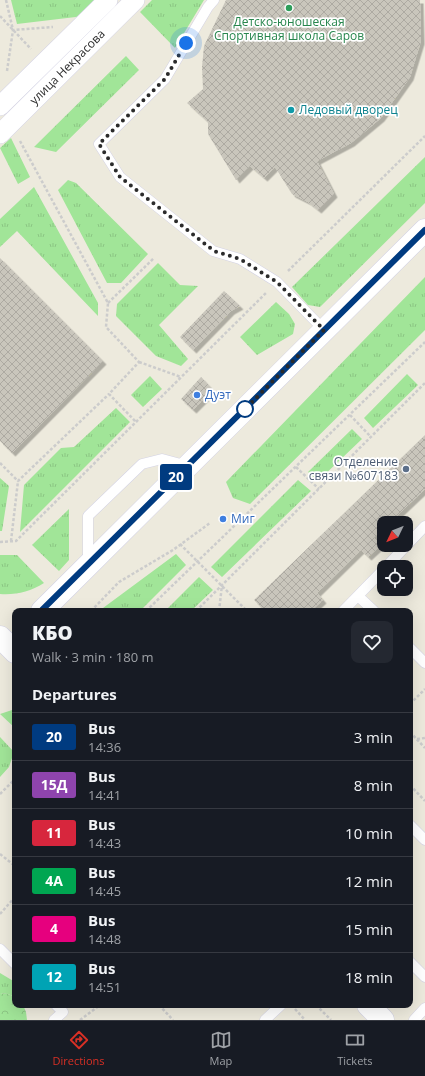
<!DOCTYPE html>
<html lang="en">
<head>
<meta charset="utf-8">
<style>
	:root { --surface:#171b24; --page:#242831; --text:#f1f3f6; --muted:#9ea1a6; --line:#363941; --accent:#d93025 }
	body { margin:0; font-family:"Open Sans",sans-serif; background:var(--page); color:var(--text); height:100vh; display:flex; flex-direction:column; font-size:15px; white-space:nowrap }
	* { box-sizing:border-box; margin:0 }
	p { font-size:13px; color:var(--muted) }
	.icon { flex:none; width:22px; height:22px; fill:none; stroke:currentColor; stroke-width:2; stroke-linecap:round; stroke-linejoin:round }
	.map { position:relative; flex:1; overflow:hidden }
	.drawer { position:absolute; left:12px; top:608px; width:401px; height:400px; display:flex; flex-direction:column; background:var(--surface); border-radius:8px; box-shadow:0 4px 16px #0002 }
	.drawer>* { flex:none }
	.badge { padding:0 8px; border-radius:3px; font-size:14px; line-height:26px }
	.needle { width:26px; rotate:227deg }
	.buttons { position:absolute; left:377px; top:516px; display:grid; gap:8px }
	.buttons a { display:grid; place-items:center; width:36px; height:36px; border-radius:8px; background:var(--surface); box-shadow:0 4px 16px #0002; font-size:20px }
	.you { position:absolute; width:20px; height:20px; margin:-10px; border:3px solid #fff; border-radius:50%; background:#1a73e8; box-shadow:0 0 0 6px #1a73e833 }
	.map>.badge { position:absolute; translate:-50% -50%; box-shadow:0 0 0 2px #fff }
	h2 { padding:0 20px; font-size:15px; line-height:36px }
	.round { display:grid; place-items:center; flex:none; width:42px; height:42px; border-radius:8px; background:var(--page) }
	.summary { display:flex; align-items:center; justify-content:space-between; height:68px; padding:0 20px }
	h1 { font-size:19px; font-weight:800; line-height:30px }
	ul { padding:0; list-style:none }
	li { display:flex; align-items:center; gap:12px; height:48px; padding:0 20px; border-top:1px solid var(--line) }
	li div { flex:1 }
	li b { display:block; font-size:15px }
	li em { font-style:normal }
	li .badge { min-width:44px; font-weight:700; text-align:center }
	.tabs { display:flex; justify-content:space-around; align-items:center; height:56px; border-top:1px solid var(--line); background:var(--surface); font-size:11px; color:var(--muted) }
	.tabs a { display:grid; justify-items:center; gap:2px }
	.tabs .current { color:var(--accent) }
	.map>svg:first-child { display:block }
	.grass { fill:url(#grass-tufts) }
	.park { fill:url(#park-crowns) }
	.building { fill:url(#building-cross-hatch); filter:url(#shadow) }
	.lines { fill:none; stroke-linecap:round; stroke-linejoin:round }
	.lane-casing { stroke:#d3d2e4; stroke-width:11 }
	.street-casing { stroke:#d3d2e4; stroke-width:20 }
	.secondary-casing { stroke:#d3d2e4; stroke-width:23 }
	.path { stroke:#ccc; stroke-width:2.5; stroke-dasharray:3 2; stroke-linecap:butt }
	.lane { stroke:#fff; stroke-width:10 }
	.street { stroke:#fff; stroke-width:19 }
	.secondary { stroke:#fff; stroke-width:22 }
	.line-casing { stroke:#fff; stroke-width:9 }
	.line { stroke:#003b80; stroke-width:6 }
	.walk { stroke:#2b2b2b; stroke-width:4; stroke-dasharray:0 7.2 }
	.leisure-dot { fill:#2e9e5b; stroke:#fff; stroke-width:1.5 }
	.culture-dot { fill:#0f9aa8; stroke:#fff; stroke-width:1.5 }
	.shop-dot { fill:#3f7fe0; stroke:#fff; stroke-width:1.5 }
	.stop-dot { fill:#fff; stroke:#003b80; stroke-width:2 }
	.service-dot { fill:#5c6f8a; stroke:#fff; stroke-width:1.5 }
	.labels { text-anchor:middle; stroke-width:3.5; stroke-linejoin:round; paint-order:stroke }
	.leisure-label { font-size:12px; fill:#27864d; stroke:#fff }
	.street-label { font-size:12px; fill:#2b2b2b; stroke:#fff }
	.culture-label { font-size:12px; fill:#0d838f; stroke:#fff; text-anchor:start }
	.shop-label { font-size:12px; fill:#366cbe; stroke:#fff; text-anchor:start }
	.service-label { font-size:12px; fill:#4e5e75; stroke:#fff; text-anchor:end }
</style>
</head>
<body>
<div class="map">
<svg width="425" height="1020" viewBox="0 0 425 1020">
	<defs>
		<pattern id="grass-tufts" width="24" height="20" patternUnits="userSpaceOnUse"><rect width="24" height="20" fill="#a1e598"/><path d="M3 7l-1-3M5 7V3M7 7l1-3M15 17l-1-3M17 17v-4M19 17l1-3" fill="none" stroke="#8bc583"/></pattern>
		<pattern id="park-crowns" width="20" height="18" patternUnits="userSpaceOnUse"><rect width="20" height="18" fill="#a1e598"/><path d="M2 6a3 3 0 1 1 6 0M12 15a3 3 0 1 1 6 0" fill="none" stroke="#8bc583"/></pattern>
		<pattern id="building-cross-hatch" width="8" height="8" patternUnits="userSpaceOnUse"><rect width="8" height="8" fill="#c9c6bc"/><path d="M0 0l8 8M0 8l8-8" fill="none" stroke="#adaaa2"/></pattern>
		<filter id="shadow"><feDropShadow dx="3.5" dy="3.5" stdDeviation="0" flood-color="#0004"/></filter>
	</defs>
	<rect width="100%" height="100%" fill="#edeadd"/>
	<path class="grass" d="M11 0H101L84 16 17 24Z
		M152 0H204L175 48 140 12Z
		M126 56 139 70 56 152 34 147Z
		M11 138 30 177 18 184 0 148Z
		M425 157V203L320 307 308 305 292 287Z
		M68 180 76 183 148 254 121 283H107L58 190Z
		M34 187 98 303V316L17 231 0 247V219Z
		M158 263 180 285 198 286 159 325 188 359 181 366 156 356 116 316 117 304Z
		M425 277V330L250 504 233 498 226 482Z
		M276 302 289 314 295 324 293 334 257 355 240 337Z
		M407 374 418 385 373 428 364 418Z
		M150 376 162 389 143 407 131 395Z
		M116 408 130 422 20 532 24 485 61 448 74 447Z
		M352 429 362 439 318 481 308 472Z
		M0 478 9 486 2 531H0Z
		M298 480 311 491 222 577 211 567Z
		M69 509V560L59 571 32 545Z
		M176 554 186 565 140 611H106L103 608Z
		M0 555H17L44 583C30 592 16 595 0 594Z
		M199 577 213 590 191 611H165Z
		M15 709V728L0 714Z
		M0 737 14 752 9 767 0 777Z
		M0 973 15 982V997L8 994 0 993Z"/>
	<path class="park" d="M0 993 8 994 15 997V1005H23L26 1012 27 1020H0Z"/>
	<path class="building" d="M226 0H420L421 41 410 77 381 118 351 143 317 161 334 194 318 210 308 202 292 194 275 167 264 178 250 166 236 180 208 134V122L187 103 203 89 202 67 204 46Z
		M0 258 103 361 12 453 0 441Z
		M224 291 240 306 231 311 193 350 180 337Z
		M201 377 213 390 193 410 181 399Z
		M425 435V489L389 523H384V528L374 538 381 545 368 557 361 550 317 593 323 600 311 611H265L254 600Z"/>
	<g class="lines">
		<defs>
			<path id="lane" d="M214 0 208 7 165 79 99 144 120 177 213 251 240 259 277 282 324 330
				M88 564V516L142 464 162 459 188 466
				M386 567 425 526
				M358 596 374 611
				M343 611 384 569
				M410 648 425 663
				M410 825 425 840
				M0 949 15 964
				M410 962 425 977
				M54 1020 63 1012 56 1005
				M265 1020 281 1005
				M414 1020 425 1008"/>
			<g id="street">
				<path d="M0 106 108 0"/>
				<path id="s1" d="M0 134 135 0"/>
			</g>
			<path id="secondary" d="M42 611 425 230
				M0 637 15 652
				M368 1005 383 1020"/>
		</defs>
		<use href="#lane" class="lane-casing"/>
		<use href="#street" class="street-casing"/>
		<use href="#secondary" class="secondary-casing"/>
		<path class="path" d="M6 0 13 30
			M0 16 31 49
			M7 71 13 30 53 27
			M20 141 108 303 106 327 139 362 109 394 136 422
			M288 271 425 136
			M108 303 154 258
			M139 362 181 377
			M350 415 371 437
			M0 463 18 481 109 394
			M296 467 319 489
			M11 541 18 481
			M0 542 16 541 266 293
			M180 544 247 611
			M91 611 119 582 173 550 210 523
			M146 611 425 342
			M196 611 425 383
			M219 611 222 585
			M410 704 425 689
			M410 732 425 748
			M417 739 425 738
			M410 785 425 801
			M0 794 15 779
			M0 854 15 866
			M0 914 15 897
			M159 1005 173 1020
			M316 1005 331 1020
			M295 1009 305 1020
			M80 1020 100 1005"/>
		<use href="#lane" class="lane"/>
		<use href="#street" class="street"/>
		<use href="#secondary" class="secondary"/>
	</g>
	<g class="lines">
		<defs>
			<path id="line" d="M41 611 425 230"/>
		</defs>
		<use href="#line" class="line-casing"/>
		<use href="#line" class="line"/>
		<path class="walk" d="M186 43 165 79 99 144 120 177 214 251 240 259 277 282 324 330 242 412 245 409"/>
	</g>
	<circle class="leisure-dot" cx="289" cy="8" r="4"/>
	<circle class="culture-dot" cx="291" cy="110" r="4"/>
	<g class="shop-dot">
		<circle cx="197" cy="395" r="4"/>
		<circle cx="223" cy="519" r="4"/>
	</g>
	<circle class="stop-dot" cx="245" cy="409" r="8"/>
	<circle class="service-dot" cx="406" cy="469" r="4"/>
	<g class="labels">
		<g class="leisure-label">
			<text x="289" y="26">Детско-юношеская<tspan x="289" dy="14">Спортивная школа Саров</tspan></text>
		</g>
		<g class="street-label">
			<text dy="4" stroke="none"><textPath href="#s1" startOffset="95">улица Некрасова</textPath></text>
		</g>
		<g class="culture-label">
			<text x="299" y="114">Ледовый дворец</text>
		</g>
		<g class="shop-label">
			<text x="205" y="399">Дуэт</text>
			<text x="231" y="523">Миг</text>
		</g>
		<g class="service-label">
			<text x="398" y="466">Отделение<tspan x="398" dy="14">связи №607183</tspan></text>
		</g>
	</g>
</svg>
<div class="buttons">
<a><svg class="needle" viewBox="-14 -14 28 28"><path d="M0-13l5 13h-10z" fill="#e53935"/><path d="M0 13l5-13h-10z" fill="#9ea1a6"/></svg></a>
<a><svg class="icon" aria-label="locate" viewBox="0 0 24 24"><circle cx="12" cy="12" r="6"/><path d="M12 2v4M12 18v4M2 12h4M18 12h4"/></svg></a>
</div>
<div class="you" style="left:186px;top:43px"></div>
<b class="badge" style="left:176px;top:477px;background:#003b80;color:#fff">20</b>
<section class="drawer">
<div class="summary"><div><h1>КБО</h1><p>Walk · 3 min · 180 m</p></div><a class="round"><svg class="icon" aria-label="heart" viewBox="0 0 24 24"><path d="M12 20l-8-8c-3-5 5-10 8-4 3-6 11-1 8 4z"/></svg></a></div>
<h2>Departures</h2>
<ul>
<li><span class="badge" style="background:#003b80;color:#fff">20</span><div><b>Bus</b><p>14:36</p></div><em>3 min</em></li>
<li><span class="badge" style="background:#8e44ad;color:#fff">15Д</span><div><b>Bus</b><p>14:41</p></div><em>8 min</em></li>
<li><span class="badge" style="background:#d7263d;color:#fff">11</span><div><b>Bus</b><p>14:43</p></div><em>10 min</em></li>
<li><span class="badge" style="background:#00a651;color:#fff">4А</span><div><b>Bus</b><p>14:45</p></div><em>12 min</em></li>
<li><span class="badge" style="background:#e6007e;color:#fff">4</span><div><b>Bus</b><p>14:48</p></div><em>15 min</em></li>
<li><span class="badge" style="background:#00a3b4;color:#fff">12</span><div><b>Bus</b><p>14:51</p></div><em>18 min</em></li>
</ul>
</section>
</div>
<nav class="tabs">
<a class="current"><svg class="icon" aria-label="directions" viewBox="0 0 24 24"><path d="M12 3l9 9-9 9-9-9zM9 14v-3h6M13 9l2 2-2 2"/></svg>Directions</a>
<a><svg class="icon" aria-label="map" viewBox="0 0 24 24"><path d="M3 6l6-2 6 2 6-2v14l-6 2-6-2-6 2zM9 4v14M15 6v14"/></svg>Map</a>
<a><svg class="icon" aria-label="tickets" viewBox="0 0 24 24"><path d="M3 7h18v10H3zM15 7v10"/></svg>Tickets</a>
</nav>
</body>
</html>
